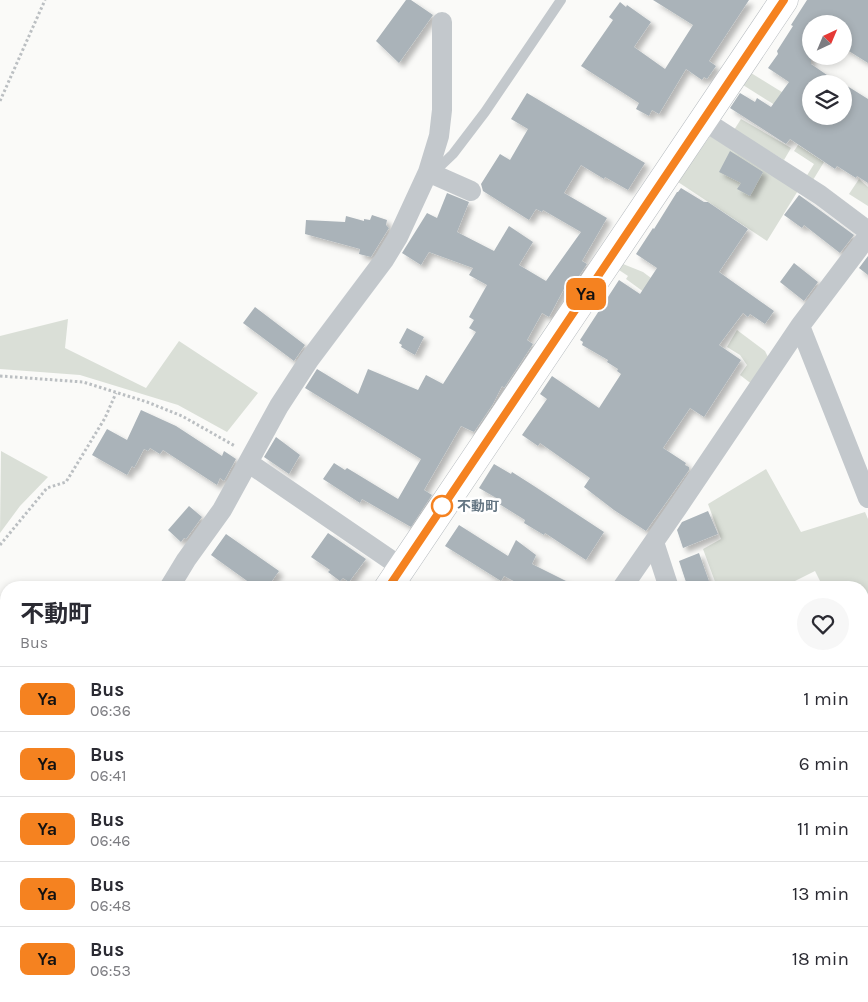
<!DOCTYPE html>
<html lang="en">
<head>
<meta charset="utf-8">
<style>
	:root { --surface:#fff; --page:#f7f7f7; --text:#2b2b33; --muted:#7c7c81; --line:#e1e1e2 }
	body { margin:0; font-family:Karla,"Noto Sans JP",sans-serif; background:var(--page); color:var(--text); height:100vh; display:flex; flex-direction:column; font-size:19px; white-space:nowrap }
	* { box-sizing:border-box; margin:0 }
	p { font-size:16px; color:var(--muted) }
	.icon { flex:none; width:28px; height:28px; fill:none; stroke:currentColor; stroke-width:2; stroke-linecap:round; stroke-linejoin:round }
	.map { position:relative; flex:1; overflow:hidden }
	.panel { position:absolute; left:0px; top:581px; width:869px; height:421px; display:flex; flex-direction:column; background:var(--surface); border-radius:20px 20px 0 0; box-shadow:0 2px 8px #0003 }
	.panel>* { flex:none }
	.badge { padding:0 10px; border-radius:8px; font-size:18px; line-height:32px }
	.needle { width:32px; rotate:44deg }
	.controls { position:absolute; left:802px; top:15px; display:grid; gap:10px }
	.controls a { display:grid; place-items:center; width:50px; height:50px; border-radius:50%; background:var(--surface); box-shadow:0 2px 8px #0003; font-size:25px }
	.map>.badge { position:absolute; translate:-50% -50%; box-shadow:0 0 0 2px #fff }
	.round { display:grid; place-items:center; flex:none; width:52px; height:52px; border-radius:26px; background:var(--page) }
	.headline { display:flex; align-items:center; justify-content:space-between; height:85px; padding:0 20px }
	h1 { font-size:24px; font-weight:700; line-height:38px }
	ul { padding:0; list-style:none }
	li { display:flex; align-items:center; gap:15px; height:65px; padding:0 20px; border-top:1px solid var(--line) }
	li div { flex:1 }
	li b { display:block; font-size:19px }
	li em { font-style:normal }
	li .badge { min-width:55px; font-weight:700; text-align:center }
	.map>svg:first-child { display:block }
	.green { fill:#dadfd7 }
	.building { fill:#aab3b9; filter:url(#shadow) }
	.lines { fill:none; stroke-linecap:round; stroke-linejoin:round }
	.secondary-casing { stroke:#b3babf; stroke-width:29 }
	.primary-casing { stroke:#b5babe; stroke-width:29 }
	.path { stroke:#bbbfc2; stroke-width:3; stroke-dasharray:2.5 2.5; stroke-linecap:butt }
	.service { stroke:#c3c8cc; stroke-width:10 }
	.minor { stroke:#c3c8cc; stroke-width:20 }
	.secondary { stroke:#fff; stroke-width:28 }
	.primary { stroke:#fff; stroke-width:28 }
	.line-casing { stroke:#fff; stroke-width:11 }
	.line { stroke:#f58220; stroke-width:8 }
	.stop-dot { fill:#fff; stroke:#f58220; stroke-width:2.5 }
	.labels { text-anchor:middle; stroke-width:5; stroke-linejoin:round; paint-order:stroke }
	.stop-label { font-size:14px; font-weight:bold; fill:#657683; stroke:#fff; text-anchor:start }
</style>
</head>
<body>
<div class="map">
<svg width="868" height="1002" viewBox="0 0 868 1002">
	<defs>
		<filter id="shadow"><feDropShadow dx="4.5" dy="4.5" stdDeviation="2.5" flood-color="#0004"/></filter>
	</defs>
	<rect width="100%" height="100%" fill="#fafaf8"/>
	<path class="green" d="M751 73 811 110V116L807 125 743 85Z
		M741 119 791 148 784 160 734 130Z
		M710 136 799 189 767 241 678 182Z
		M798 145 824 162 813 180 806 177 814 164 794 151Z
		M859 179 868 187V206L849 194Z
		M623 264 643 272 655 281 648 295 626 279 628 276 619 270Z
		M68 319 65 348 146 388 179 341 258 393 227 432 178 405 80 375 0 369V336Z
		M737 330 765 351 769 359 753 385 740 375 747 365 740 355 727 347Z
		M1 451 48 477 20 506 0 533Z
		M766 469 801 532 865 512 868 519V681L866 682 862 674V588L823 587 815 571 783 587H717L703 549 721 539 708 504Z
		M868 831V900L863 904V833Z
		M733 996H803L798 1002H739Z"/>
	<path class="building" d="M406 0H411L433 15 399 63 376 41Z
		M653 0H749L709 61 716 66 707 79 704 77 702 80 686 69 659 114 652 110 649 116 636 109 639 103 581 66 613 20 609 17 620 2 626 7 627 5 651 22 634 47 665 69 693 25Z
		M807 0H868V63L844 48V24H811V64L840 84H811V116H844V84L868 99V183L857 176 856 178 837 166 835 169 790 139 786 144 730 108 740 93 755 102 757 98 771 107 789 82 768 68 778 54 777 51 793 26 791 25Z
		M527 93 645 163 628 190 605 177 604 179 581 165 564 193 607 218 582 261 587 264 571 288 566 285 549 317 542 313 527 340 533 344 504 388 502 386 493 404 474 432 461 426 424 490 432 495 411 527 362 499 360 503 323 479 334 463 345 470 347 468 398 499 421 459 305 388 317 369 358 394 368 369 418 390 426 375 443 384 476 332 469 328 474 320 469 317 487 285 469 275 473 268 429 252 421 265 402 253 427 213 437 218 447 193 469 202 457 232 494 251 509 226 533 242 519 265 546 281 581 232 543 210 542 212 536 209 529 220 483 191 481 184 500 154 510 160 528 129 511 119Z
		M730 151 763 172 750 196 737 189 741 183 719 172Z
		M681 188 704 202H708L748 229 719 272 774 311 765 324 750 314 748 317 743 313 719 345 741 360 704 417 690 408 663 448 686 463 685 465 689 467V470L646 531 614 510 584 487 590 478 540 443 538 446 522 435 547 399 540 394 552 376 599 408 621 374 617 371 618 369 607 362 608 360 582 345 583 342 580 340 619 280 640 294 657 268 636 254 653 228 654 229 677 192H678Z
		M799 195 854 235 840 253 804 225 802 228 784 215Z
		M372 215 387 220 386 225 389 228 371 257 359 254 360 249 305 234 306 220 345 222 346 216 364 221V219L370 220Z
		M868 256V275L859 268Z
		M794 263 818 282 804 301 780 282Z
		M255 307 305 345 294 361 243 323Z
		M407 328 424 337 415 355 401 347 402 345 399 343Z
		M141 410 176 426 222 456 224 451 236 459 224 481 220 478 217 485 163 450 160 454 150 448 148 451 144 449 134 468 132 466 127 475 92 455 107 429 127 440Z
		M276 437 300 455 289 474 264 457Z
		M494 464 511 474 512 472 534 486 604 532 586 560 545 533 544 535 524 523 525 520 496 502 498 499 479 488Z
		M189 506 202 517 186 539 184 538 181 542 168 530Z
		M708 511 718 534 683 548 677 530 682 522Z
		M459 525 508 556 516 540 536 555 532 564 580 588H527L504 576 501 581 445 546Z
		M328 533 366 559 349 582 343 578 340 581 328 572 330 570 311 557Z
		M226 534 279 571 267 588H257L211 555Z
		M699 553 710 584 699 588H688L679 561Z"/>
	<g class="lines">
		<defs>
			<path id="secondary" d="M490 1002 491 996"/>
			<path id="primary" d="M388 588 784 0
				M105 1002 109 996"/>
		</defs>
		<use href="#secondary" class="secondary-casing"/>
		<use href="#primary" class="primary-casing"/>
		<path class="path" d="M0 101 45 0
			M0 376 83 382 147 402 182 416 235 446
			M0 545 47 488 66 482 105 418 116 393"/>
		<path class="service" d="M432 174 453 154 485 112 561 0"/>
		<path class="minor" d="M703 120 820 195 868 231
			M428 172 471 191
			M800 326 868 498
			M249 463 401 567
			M654 542 669 588
			M169 588 186 560 222 510 279 406 309 360 384 260 398 237 428 172 439 136 442 110V22
			M622 588 678 507 800 326 868 236
			M0 836 6 827
			M725 996 731 1002"/>
		<use href="#secondary" class="secondary"/>
		<use href="#primary" class="primary"/>
	</g>
	<g class="lines">
		<defs>
			<path id="line" d="M388 588 784 0"/>
		</defs>
		<use href="#line" class="line-casing"/>
		<use href="#line" class="line"/>
	</g>
	<circle class="stop-dot" cx="442" cy="506" r="10"/>
	<g class="labels">
		<g class="stop-label">
			<text x="457" y="511">不動町</text>
		</g>
	</g>
</svg>
<div class="controls">
<a><svg class="needle" viewBox="-14 -14 28 28"><path d="M0-13l5 13h-10z" fill="#e53935"/><path d="M0 13l5-13h-10z" fill="#7c7c81"/></svg></a>
<a><svg class="icon" aria-label="layers" viewBox="0 0 24 24"><path d="M12 4l9 5-9 5-9-5zM3 14l9 5 9-5"/></svg></a>
</div>
<b class="badge" style="left:586px;top:294px;background:#f58220;color:#111">Ya</b>
<section class="panel">
<div class="headline"><div><h1>不動町</h1><p>Bus</p></div><a class="round"><svg class="icon" aria-label="heart" viewBox="0 0 24 24"><path d="M12 20l-8-8c-3-5 5-10 8-4 3-6 11-1 8 4z"/></svg></a></div>
<ul>
<li><span class="badge" style="background:#f58220;color:#111">Ya</span><div><b>Bus</b><p>06:36</p></div><em>1 min</em></li>
<li><span class="badge" style="background:#f58220;color:#111">Ya</span><div><b>Bus</b><p>06:41</p></div><em>6 min</em></li>
<li><span class="badge" style="background:#f58220;color:#111">Ya</span><div><b>Bus</b><p>06:46</p></div><em>11 min</em></li>
<li><span class="badge" style="background:#f58220;color:#111">Ya</span><div><b>Bus</b><p>06:48</p></div><em>13 min</em></li>
<li><span class="badge" style="background:#f58220;color:#111">Ya</span><div><b>Bus</b><p>06:53</p></div><em>18 min</em></li>
</ul>
</section>
</div>
</body>
</html>
